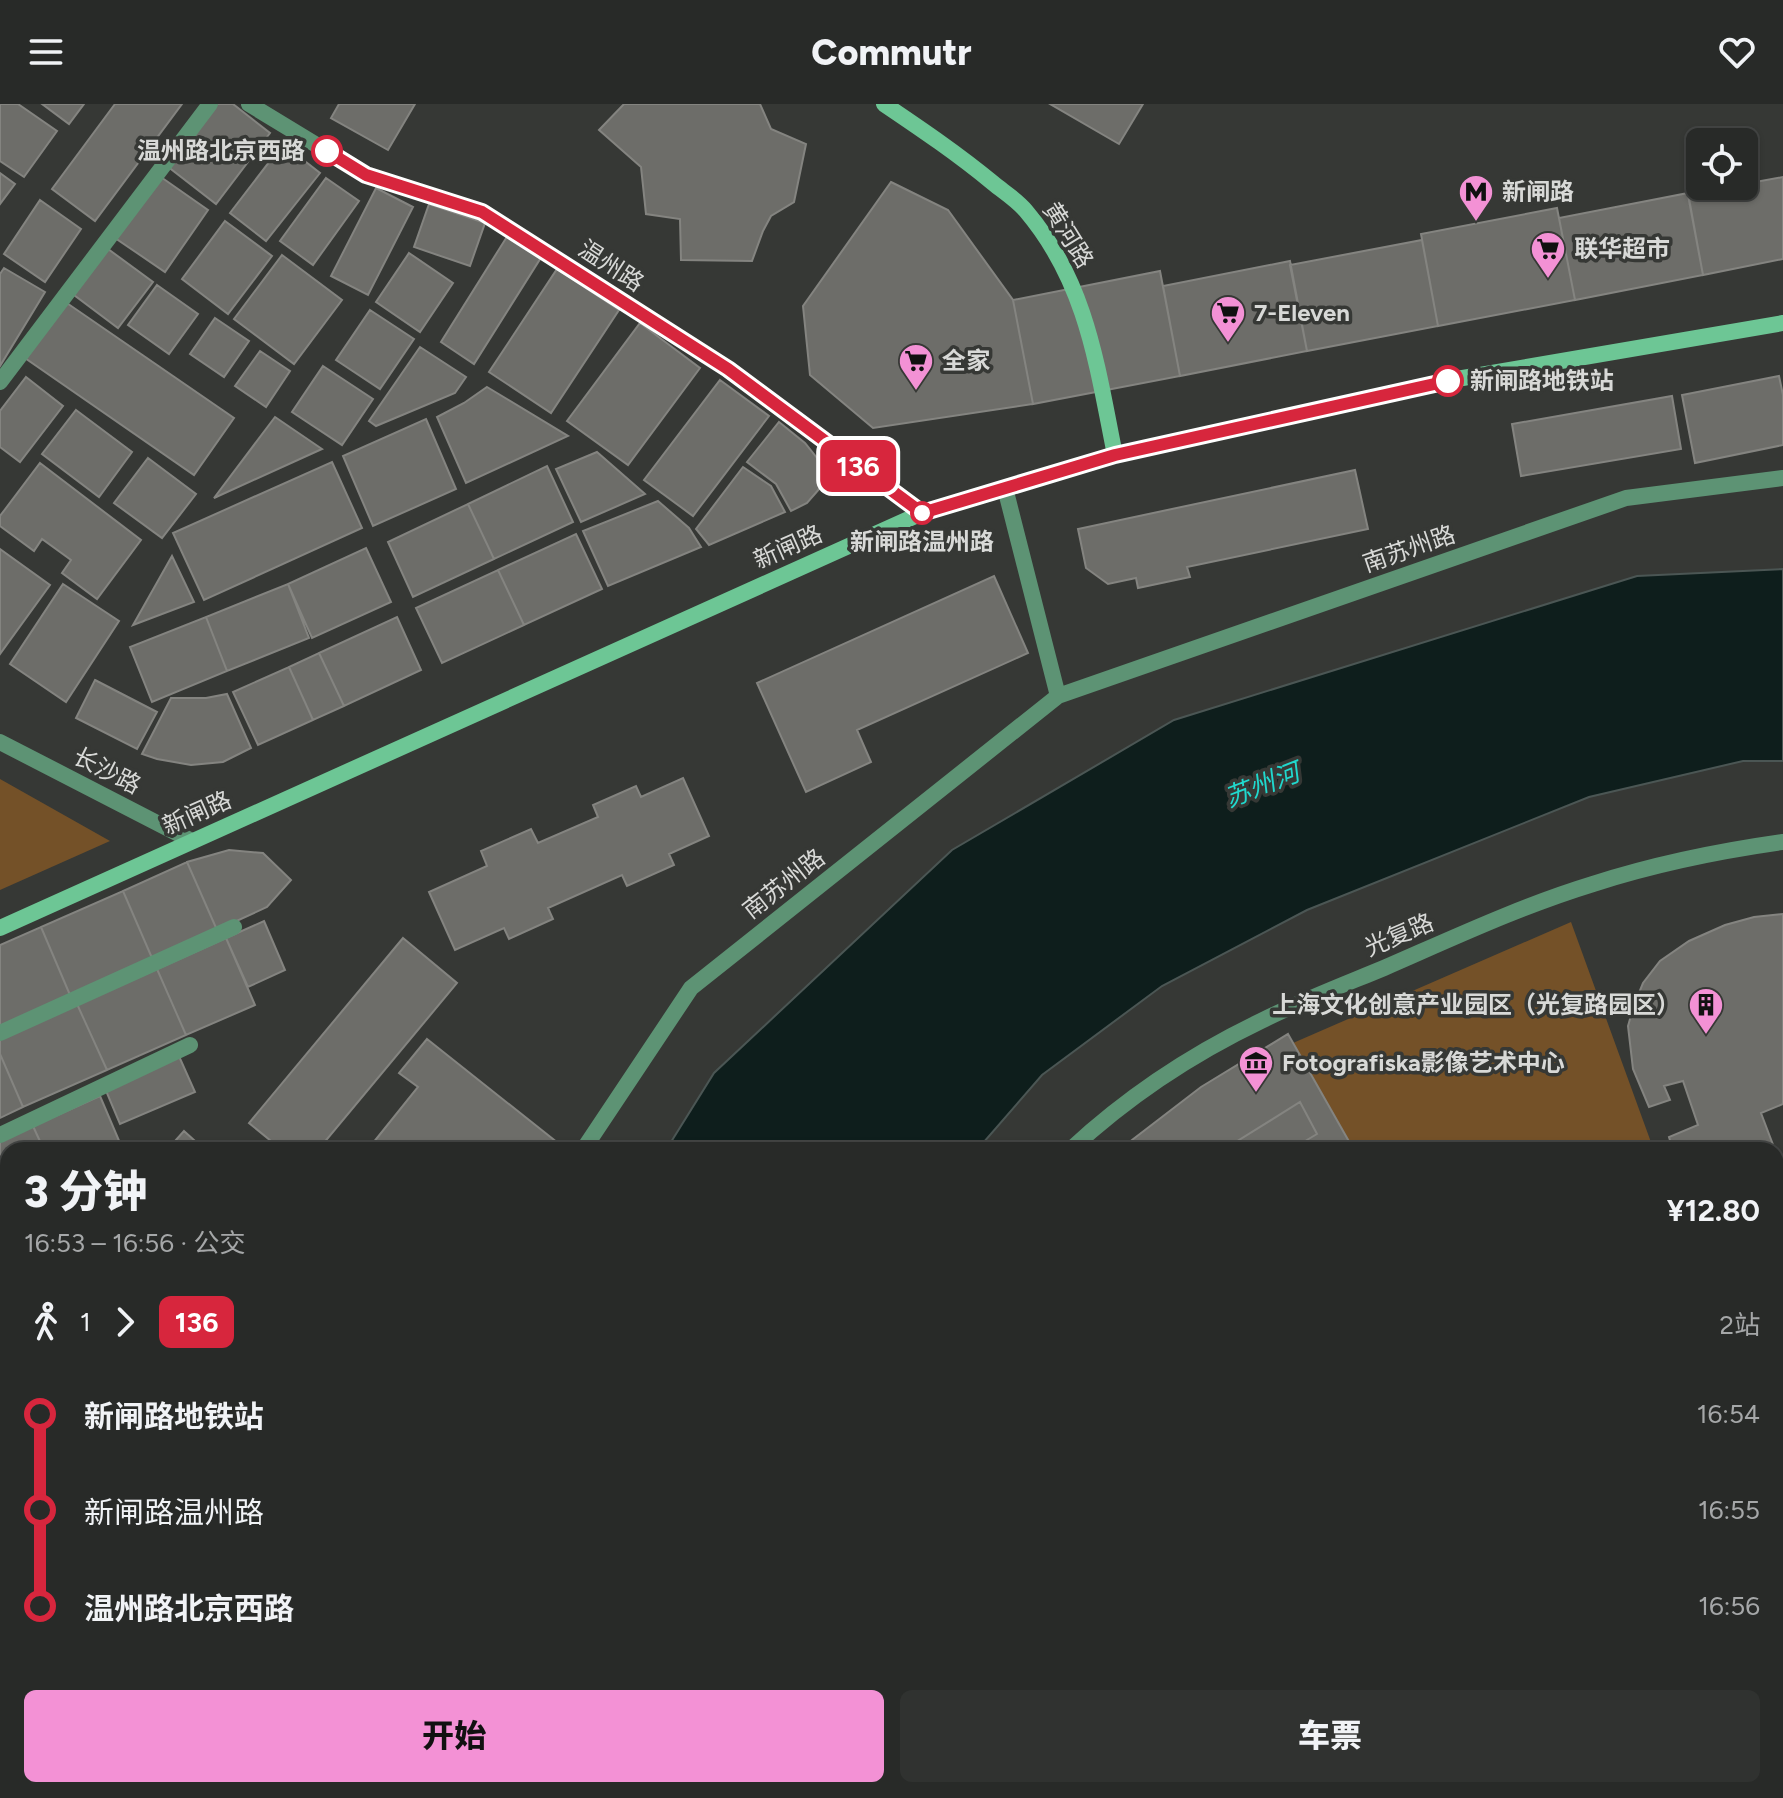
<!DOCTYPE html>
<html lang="zh">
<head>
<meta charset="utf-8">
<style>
	:root { --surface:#282a28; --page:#303230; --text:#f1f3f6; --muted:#a5a7a8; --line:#444645; --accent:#f391d5 }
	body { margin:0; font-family:Figtree,"Noto Sans SC",sans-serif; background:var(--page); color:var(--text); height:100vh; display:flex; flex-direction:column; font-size:30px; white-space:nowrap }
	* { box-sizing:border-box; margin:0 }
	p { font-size:26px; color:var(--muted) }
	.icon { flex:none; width:44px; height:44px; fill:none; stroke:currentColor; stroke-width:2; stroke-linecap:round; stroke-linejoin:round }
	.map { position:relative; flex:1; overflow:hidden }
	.drawer { position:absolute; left:0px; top:1038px; width:1784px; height:656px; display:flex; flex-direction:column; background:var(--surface); border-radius:24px 24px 0 0; box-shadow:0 2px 6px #0004,0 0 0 2px var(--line) }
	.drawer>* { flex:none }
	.badge { padding:0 16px; border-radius:12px; font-size:28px; line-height:52px }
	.tools { position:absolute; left:1686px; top:24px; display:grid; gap:16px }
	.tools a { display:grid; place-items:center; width:72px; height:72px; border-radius:12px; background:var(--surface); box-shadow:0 2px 6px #0004,0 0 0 2px var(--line); font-size:40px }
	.map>.badge { position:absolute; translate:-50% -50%; box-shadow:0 0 0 4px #fff }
	.legs { display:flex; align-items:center; gap:12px; height:88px; padding:0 24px; font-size:26px }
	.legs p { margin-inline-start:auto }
	.headline { display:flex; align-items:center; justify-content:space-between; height:136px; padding:0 24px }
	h1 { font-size:44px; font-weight:800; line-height:60px }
	.action { display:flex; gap:16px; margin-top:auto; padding:16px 24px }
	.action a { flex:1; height:92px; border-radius:12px; background:var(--accent); color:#111; font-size:32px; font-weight:800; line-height:92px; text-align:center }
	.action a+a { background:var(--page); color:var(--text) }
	ul { padding:0 24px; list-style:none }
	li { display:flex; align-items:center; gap:28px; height:96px; font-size:30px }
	li i { display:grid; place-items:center; width:12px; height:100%; margin:0 10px; background:currentColor }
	li i::after { content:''; width:20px; height:20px; margin:-10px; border:6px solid; border-radius:50%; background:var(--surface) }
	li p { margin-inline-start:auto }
	li:first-child i { background:linear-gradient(#0000 50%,currentColor 0) }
	li:last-child i { background:linear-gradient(currentColor 50%,#0000 0) }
	header { display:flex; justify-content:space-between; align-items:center; height:104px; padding:0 24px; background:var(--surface); font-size:36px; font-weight:800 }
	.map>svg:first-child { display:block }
	.green { fill:#745128 }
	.water { fill:#0e1e1c; stroke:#4b5654; stroke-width:2 }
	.building { fill:#6d6d69; stroke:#848480; stroke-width:2 }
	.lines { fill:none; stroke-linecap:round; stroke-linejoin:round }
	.lane { stroke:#5d9374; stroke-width:16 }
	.street { stroke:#5d9374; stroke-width:16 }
	.secondary { stroke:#6dc695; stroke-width:16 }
	.line-1-casing { stroke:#fff; stroke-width:18 }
	.line-1 { stroke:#d7263d; stroke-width:12 }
	.stop-1-dot { fill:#fff; stroke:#d7263d; stroke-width:4 }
	.labels { text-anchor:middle; stroke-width:7; stroke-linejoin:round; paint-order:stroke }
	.stop-label { font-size:24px; font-weight:bold; fill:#d8d9d7; stroke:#363835; text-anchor:end }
	.poi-label { font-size:24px; font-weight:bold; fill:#d8d9d7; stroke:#363835; text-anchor:start }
	.street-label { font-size:24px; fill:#d8d9d7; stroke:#363835 }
	.water-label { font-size:26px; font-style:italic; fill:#20d9ce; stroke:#363835 }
</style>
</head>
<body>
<header><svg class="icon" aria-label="menu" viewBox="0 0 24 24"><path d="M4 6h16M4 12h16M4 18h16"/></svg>Commutr<svg class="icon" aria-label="heart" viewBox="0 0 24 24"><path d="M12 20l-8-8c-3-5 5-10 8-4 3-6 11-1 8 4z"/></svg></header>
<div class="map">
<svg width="1783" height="1694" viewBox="0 0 1783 1694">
	<rect width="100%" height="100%" fill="#363835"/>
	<path class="green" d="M0 675 110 737 0 786Z
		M1571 818 1652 1041 1640 1046H1353L1293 939Z"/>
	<path class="water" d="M1783 465V657H1743L1589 693 1307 806 1162 882 1042 971 977 1046H666L714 969 952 746 1174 616 1637 472Z
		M309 1686H661L658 1694H306Z"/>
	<path class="building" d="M0 0H18L57 27 24 73 0 57Z
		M42 0H84L69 20Z
		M115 0H182L95 117 52 85Z
		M214 0H233L270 29 216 100 167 62Z
		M339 0H415L388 46 331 14Z
		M624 0H760L771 25 806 40 794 98 771 112 763 127 752 157 681 156 680 115 646 110 641 63 599 26Z
		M1050 0H1143L1119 40Z
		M283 40 320 69 266 137 230 109Z
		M0 69 15 80 0 100Z
		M158 71 208 106 165 168 115 134Z
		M1783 73V155L1703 171 1688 91 1734 82H1744V80Z
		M326 74 359 97 313 161 280 137Z
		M891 78 948 106 1013 196 1033 300 873 324 810 271 803 202Z
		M376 84 413 103 368 191 331 172Z
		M1688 89 1703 171 1575 196 1559 114Z
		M40 96 81 125 45 178 4 150Z
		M429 100 485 119 470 162 414 143Z
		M1557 104 1575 196 1438 222 1421 130Z
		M225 117 272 152 228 210 182 175Z
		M508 131 542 152 474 260 441 238Z
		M1422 136 1438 222 1307 247 1290 161Z
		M104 142 153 178 118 224 70 188Z
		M409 149 453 179 420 228 376 198Z
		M282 151 342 196 294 260 234 215Z
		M1290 157 1307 247 1180 272 1163 182Z
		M4 164 45 188 0 262V170Z
		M557 165 619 206 551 309 489 268Z
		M1160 167 1180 272 1033 300 1013 196Z
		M157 181 198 210 169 250 128 221Z
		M61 195 234 314 194 371 22 252Z
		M370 206 414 235 380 285 336 256Z
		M215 214 249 237 224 273 190 250Z
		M640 219 700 264 628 361 567 317Z
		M420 243 466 273 455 289 376 322 369 317Z
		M260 247 290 267 266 303 235 282Z
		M323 262 373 295 342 341 292 308Z
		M1779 272 1783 291V341L1695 359 1682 291Z
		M26 273 63 302 20 358 0 343V307Z
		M720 276 769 312 693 412 644 376Z
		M487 283 568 332 466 379 437 313 464 299Z
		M1672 292 1681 345 1521 372 1512 320Z
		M76 306 132 348 99 393 42 350Z
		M275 313 322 345 214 394Z
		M426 315 456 385 373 422 343 352Z
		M779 318 805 339 817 354 821 368 820 384 807 399 791 407 776 380 747 358Z
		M597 348 645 390 581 418 556 365Z
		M148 354 196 390 162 434 114 399Z
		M332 358 362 424 204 496 173 429Z
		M40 359 141 436 97 495 62 469 71 456 42 435 34 447 0 422V412Z
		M547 362 573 418 494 455 468 400Z
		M743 363 771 382 785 408 709 441 696 425Z
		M1355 366 1368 425 1187 463 1190 473 1138 484 1136 474 1108 480 1086 464 1078 425Z
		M658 397 689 424 701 443 608 482 583 427Z
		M468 400 494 455 413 493 388 438Z
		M576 430 602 485 524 521 498 466Z
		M366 444 391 498 312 534 288 480Z
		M0 445 50 481 0 550Z
		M172 452 194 498 133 521Z
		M498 466 524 521 442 559 416 504Z
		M994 472 1028 549 857 626 871 658 806 688 757 579Z
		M63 480 119 517 66 598 10 560Z
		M288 480 309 534 227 567 206 513Z
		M206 513 227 567 152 598 130 543Z
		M397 513 421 566 344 602 319 549Z
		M319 549 344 602 313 616 289 563Z
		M289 563 313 616 258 641 233 588Z
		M95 576 157 608 137 645 76 614Z
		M227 590 251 644 223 658 191 661 157 655 142 650 171 594H206Z
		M683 674 709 732 669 750 674 761 627 782 622 771 548 804 553 815 509 835 504 824 455 846 429 788 487 762 481 747 531 725 538 739 598 713 593 701 636 682 641 693Z
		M229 746 263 749 291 776 267 803 217 826 187 758Z
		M187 758 217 826 152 854 123 787Z
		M123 787 152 854 70 891 41 823Z
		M1783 810V1000L1761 1009 1775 1046H1673L1669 1033 1698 1021 1683 977 1664 982 1670 996 1649 1003 1633 965 1628 922 1634 901 1643 879 1660 857 1689 837 1725 821 1754 813Z
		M264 817 285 866 248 883 226 834Z
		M41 823 70 891 0 922V841Z
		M226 834 255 901 186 931 157 865Z
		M403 834 457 879 318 1046H282L249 1019Z
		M157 865 186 931 107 966 77 900Z
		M77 900 107 966 23 1003 0 950V934Z
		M1288 930 1351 1041 1343 1046H1119L1201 983Z
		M427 935 563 1043 561 1046H381L373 1039 418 983 399 969Z
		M0 950 23 1003 0 1014Z
		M178 950 195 988 120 1020 104 982Z
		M100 992 123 1046H44L33 1022Z
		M1300 998 1317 1030 1290 1046H1223Z
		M32 1020 44 1046H8V1102L0 1105V1034Z
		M184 1027 205 1046H167Z
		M1776 1048 1783 1066V1075L1776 1078Z
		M8 1124V1154L0 1135V1128Z
		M766 1686H1079L1069 1694H762Z
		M1201 1686H1317L1309 1694H1192Z
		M1486 1686H1542L1534 1694H1478Z"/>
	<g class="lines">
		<path class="lane" d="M0 278 210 0
			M0 929 234 823
			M0 1031 190 941
			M0 1117 8 1114"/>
		<path class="street" d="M249 0 366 71 482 108 728 265 922 409
			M1005 384 1058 592
			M0 638 192 737
			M583 1046 691 884 1058 592 1626 394 1783 374
			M1070 1046C1126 994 1192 950 1261 917 1301 897 1343 881 1384 864 1453 834 1521 802 1593 780 1655 760 1719 747 1783 738
			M1776 1263 1783 1261
			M1355 1686 1363 1694
			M258 1694 261 1686
			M711 1694 714 1686
			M1120 1694 1130 1686"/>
		<path class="secondary" d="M884 0C921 25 958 50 993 79 1004 88 1017 96 1026 107 1087 179 1097 262 1115 351
			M0 824 922 409 1115 351 1451 276 1783 219"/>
	</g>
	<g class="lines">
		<defs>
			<path id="line-1" d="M327 47 366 71 482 108 728 265 922 409 1115 351 1448 277"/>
		</defs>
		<use href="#line-1" class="line-1-casing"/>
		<use href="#line-1" class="line-1"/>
	</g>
	<defs>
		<symbol id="metro-pin" viewBox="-11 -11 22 30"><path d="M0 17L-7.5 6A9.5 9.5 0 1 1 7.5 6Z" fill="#f391d5" stroke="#363835"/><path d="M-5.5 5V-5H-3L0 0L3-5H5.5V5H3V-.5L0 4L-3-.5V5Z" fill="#111"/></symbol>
		<symbol id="supermarket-pin" viewBox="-11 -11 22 30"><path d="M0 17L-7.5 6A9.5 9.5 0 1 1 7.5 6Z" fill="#f391d5" stroke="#363835"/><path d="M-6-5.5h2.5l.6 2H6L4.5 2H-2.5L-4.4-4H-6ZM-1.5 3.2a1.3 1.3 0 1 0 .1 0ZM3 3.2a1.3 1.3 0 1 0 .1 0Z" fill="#111"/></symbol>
		<symbol id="building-pin" viewBox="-11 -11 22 30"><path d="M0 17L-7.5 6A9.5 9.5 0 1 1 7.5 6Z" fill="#f391d5" stroke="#363835"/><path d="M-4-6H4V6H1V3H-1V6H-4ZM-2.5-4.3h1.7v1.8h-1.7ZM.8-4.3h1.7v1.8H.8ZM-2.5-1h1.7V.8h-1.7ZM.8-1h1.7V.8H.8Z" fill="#111"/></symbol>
		<symbol id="museum-pin" viewBox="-11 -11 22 30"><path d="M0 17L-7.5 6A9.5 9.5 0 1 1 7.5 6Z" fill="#f391d5" stroke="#363835"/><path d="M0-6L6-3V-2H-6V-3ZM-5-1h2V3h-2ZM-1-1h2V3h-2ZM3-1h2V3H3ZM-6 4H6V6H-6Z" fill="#111"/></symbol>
	</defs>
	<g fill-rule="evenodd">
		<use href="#metro-pin" x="1456" y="68" width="40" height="54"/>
		<use href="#supermarket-pin" x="1528" y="125" width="40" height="54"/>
		<use href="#supermarket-pin" x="1208" y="189" width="40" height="54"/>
		<use href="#supermarket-pin" x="896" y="237" width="40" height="54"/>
		<use href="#building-pin" x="1686" y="881" width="40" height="54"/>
		<use href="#museum-pin" x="1236" y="939" width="40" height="54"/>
	</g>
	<g class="stop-1-dot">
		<circle cx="327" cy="47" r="14"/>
		<circle cx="1448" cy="277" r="14"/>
		<circle cx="922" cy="409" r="10"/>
	</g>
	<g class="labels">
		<g class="stop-label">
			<text x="305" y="55">温州路北京西路</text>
			<text x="1470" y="285" text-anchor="start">新闸路地铁站</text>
			<text x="922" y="446" text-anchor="middle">新闸路温州路</text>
		</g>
		<g class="poi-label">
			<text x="1502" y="96">新闸路</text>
			<text x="1574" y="153">联华超市</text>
			<text x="1254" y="217">7-Eleven</text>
			<text x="942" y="265">全家</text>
			<text x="1680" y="909" text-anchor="end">上海文化创意产业园区（光复路园区）</text>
			<text x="1282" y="967">Fotografiska影像艺术中心</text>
		</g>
		<g class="street-label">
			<text transform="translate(1068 131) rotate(58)" y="8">黄河路</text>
			<text transform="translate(611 162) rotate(33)" y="8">温州路</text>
			<text transform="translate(788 443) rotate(-24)" y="8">新闸路</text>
			<text transform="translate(1409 445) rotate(-19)" y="8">南苏州路</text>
			<text transform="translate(107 667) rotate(27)" y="8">长沙路</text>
			<text transform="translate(197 709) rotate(-24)" y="8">新闸路</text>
			<text transform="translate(784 780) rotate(-38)" y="8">南苏州路</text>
			<text transform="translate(1399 831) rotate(-23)" y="8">光复路</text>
		</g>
		<g class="water-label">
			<text transform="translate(1262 681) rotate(-21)" y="9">苏州河</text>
		</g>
	</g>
</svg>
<div class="tools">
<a><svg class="icon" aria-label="locate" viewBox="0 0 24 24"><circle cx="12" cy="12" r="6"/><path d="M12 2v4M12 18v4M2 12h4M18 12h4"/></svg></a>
</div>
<b class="badge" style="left:858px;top:362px;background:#d7263d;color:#fff">136</b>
<section class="drawer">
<div class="headline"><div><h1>3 分钟</h1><p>16:53 – 16:56 · 公交</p></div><b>¥12.80</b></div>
<div class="legs"><svg class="icon" aria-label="walk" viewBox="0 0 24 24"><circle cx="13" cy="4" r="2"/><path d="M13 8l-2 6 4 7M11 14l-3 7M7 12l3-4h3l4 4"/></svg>1<svg class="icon" aria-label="forward" viewBox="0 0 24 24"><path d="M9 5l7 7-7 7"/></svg><b class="badge" style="background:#d7263d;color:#fff">136</b><p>2站</p></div>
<ul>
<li><i style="color:#d7263d"></i><b>新闸路地铁站</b><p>16:54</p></li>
<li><i style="color:#d7263d"></i><span>新闸路温州路</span><p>16:55</p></li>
<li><i style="color:#d7263d"></i><b>温州路北京西路</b><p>16:56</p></li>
</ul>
<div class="action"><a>开始</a><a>车票</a></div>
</section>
</div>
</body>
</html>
